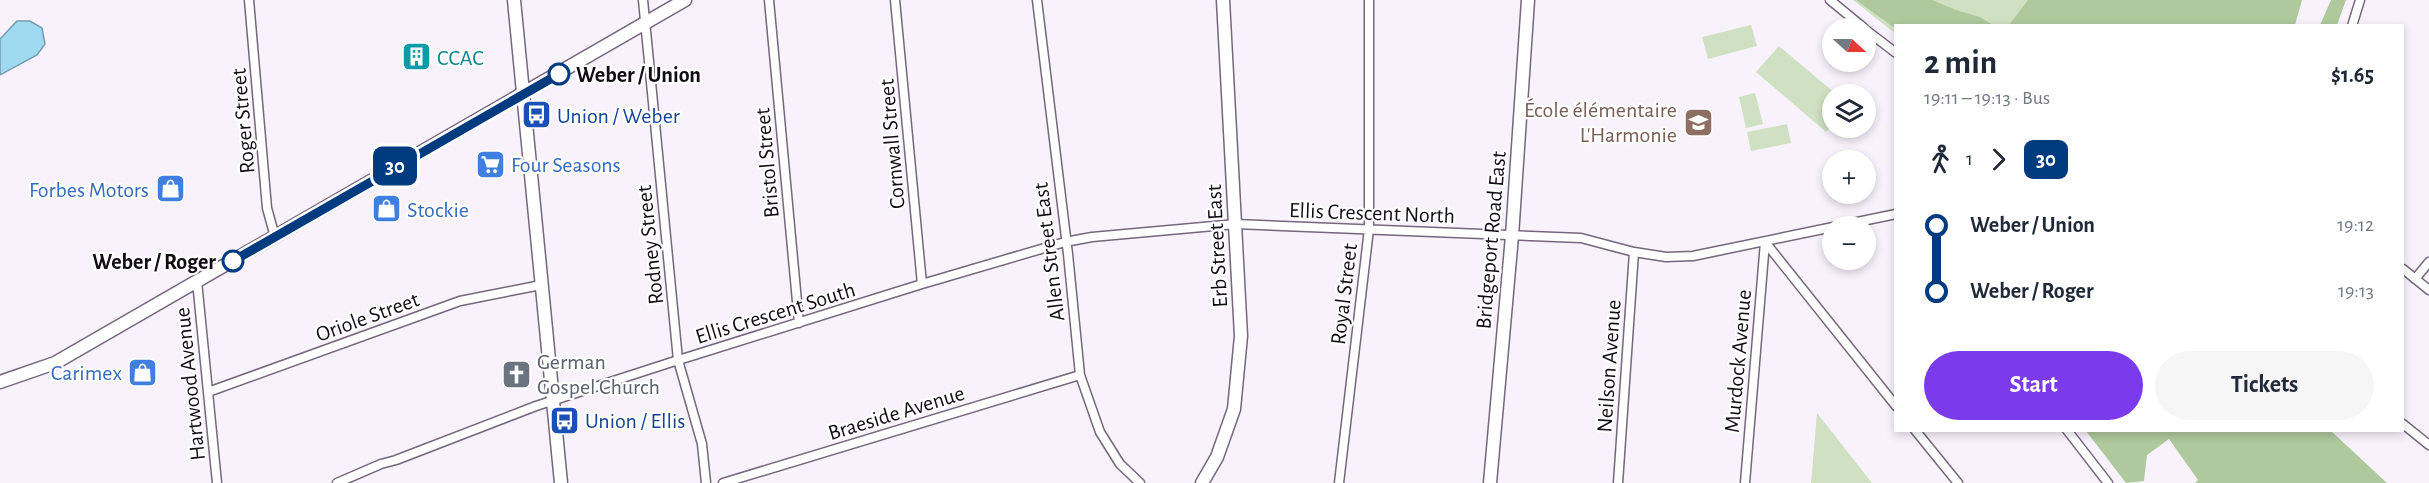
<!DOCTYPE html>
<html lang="en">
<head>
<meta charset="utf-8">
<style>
	:root { --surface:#fff; --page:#f6f6f7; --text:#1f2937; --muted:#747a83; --accent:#7c3aed }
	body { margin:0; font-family:"Alegreya Sans",sans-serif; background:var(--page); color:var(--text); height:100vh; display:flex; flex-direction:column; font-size:22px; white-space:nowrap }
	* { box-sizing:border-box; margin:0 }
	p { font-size:20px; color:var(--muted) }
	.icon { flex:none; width:33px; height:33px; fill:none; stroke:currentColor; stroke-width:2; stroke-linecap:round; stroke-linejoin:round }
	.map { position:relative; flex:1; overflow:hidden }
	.panel { position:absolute; left:1894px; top:24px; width:510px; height:408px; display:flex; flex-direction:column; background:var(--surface); border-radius:0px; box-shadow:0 3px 9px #0003 }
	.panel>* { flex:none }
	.badge { padding:0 12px; border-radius:9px; font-size:21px; line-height:39px }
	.needle { width:39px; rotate:111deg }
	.fabs { position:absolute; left:1822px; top:18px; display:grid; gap:12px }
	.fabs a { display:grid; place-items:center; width:54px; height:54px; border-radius:50%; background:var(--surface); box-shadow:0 3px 9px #0003; font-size:30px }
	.map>.badge { position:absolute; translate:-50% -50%; box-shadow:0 0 0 3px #fff }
	.legs { display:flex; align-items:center; gap:9px; height:66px; padding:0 30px; font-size:20px }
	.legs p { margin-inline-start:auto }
	.overview { display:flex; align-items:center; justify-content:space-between; height:102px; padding:0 30px }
	h1 { font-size:33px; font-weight:700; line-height:45px }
	.primary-button { display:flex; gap:12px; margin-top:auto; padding:12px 30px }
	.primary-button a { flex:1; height:69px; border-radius:36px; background:var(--accent); color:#fff; font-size:24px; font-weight:700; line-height:69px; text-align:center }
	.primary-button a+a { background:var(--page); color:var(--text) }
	ul { padding:0 30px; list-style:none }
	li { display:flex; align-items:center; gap:21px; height:66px; font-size:22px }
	li i { display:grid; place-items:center; width:9px; height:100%; margin:0 8px; background:currentColor }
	li i::after { content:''; width:15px; height:15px; margin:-8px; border:4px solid; border-radius:50%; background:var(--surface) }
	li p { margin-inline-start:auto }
	li:first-child i { background:linear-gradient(#0000 50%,currentColor 0) }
	li:last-child i { background:linear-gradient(currentColor 50%,#0000 0) }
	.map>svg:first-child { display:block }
	.green { fill:#cfe1c2 }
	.forest { fill:#afc99d }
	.water { fill:#a0daf0; stroke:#759cae; stroke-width:1.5 }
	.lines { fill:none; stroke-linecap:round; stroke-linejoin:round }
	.street-casing { stroke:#75677c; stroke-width:11 }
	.secondary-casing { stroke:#75677c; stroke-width:15 }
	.street { stroke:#fff; stroke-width:8 }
	.secondary { stroke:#fff; stroke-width:12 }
	.line-1-casing { stroke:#fff; stroke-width:14 }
	.line-1 { stroke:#003b80; stroke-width:9 }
	.stop-1-dot { fill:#fff; stroke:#003b80; stroke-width:3 }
	.labels { text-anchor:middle; stroke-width:4.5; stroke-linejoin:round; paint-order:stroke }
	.culture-label { font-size:22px; fill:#0d838f; stroke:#fff; text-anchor:start }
	.stop-label { font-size:22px; font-weight:bold; fill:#110c14; stroke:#fff; text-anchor:start }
	.education-label { font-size:22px; fill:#785e54; stroke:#fff; text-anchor:end }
	.transit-label { font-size:22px; fill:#164399; stroke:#fff; text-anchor:start }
	.street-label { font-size:22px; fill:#110c14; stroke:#fff }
	.shop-label { font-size:22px; fill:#366cbe; stroke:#fff; text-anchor:start }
	.worship-label { font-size:22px; fill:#5b616d; stroke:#fff; text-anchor:start }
</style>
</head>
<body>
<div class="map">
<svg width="2429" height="483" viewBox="0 0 2429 483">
	<rect width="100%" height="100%" fill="#f8f2fc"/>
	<path class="green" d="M1853 0H2272L2264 25 1896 26V34Z
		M1751 25 1757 46 1708 59 1702 37Z
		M1779 46 1836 94H1833V124L1826 132 1756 72Z
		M1755 93 1763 124 1746 128 1739 97Z
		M1787 124 1791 143 1751 151 1747 132Z
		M1817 413 1872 483H1811Z"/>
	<path class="forest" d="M1856 0H1932L1956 10 1980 17 1993 25 1896 26V29Z
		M2028 0H2302L2295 25H2009Z
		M2331 0H2346L2337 25H2320Z
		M2086 431H2331L2387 483H2195L2198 480 2169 439 2147 455 2144 481 2126 483Z"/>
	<path class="water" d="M17 21H30L42 28 45 44 37 55 0 75V39Z"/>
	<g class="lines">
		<defs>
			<path id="street" d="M249 0 267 208 275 237
				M643 0 678 360 702 444 706 483
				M769 0 799 323
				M895 0 922 284
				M1037 0 1068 254 1080 375 1100 432 1120 464 1140 483
				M1830 0 1864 28
				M2352 26 2360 0
				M1866 30 1896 53
				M1765 242 1896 406
				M2403 269 2429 290
				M2415 279 2429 262
				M197 281 217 483
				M208 392 460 301 541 285
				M2403 424 2429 445
				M1915 430 1958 483
				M2067 430 2108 483
				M337 483 381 464 396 460 536 406 669 363 922 284 1065 242 1092 237 1236 224 1581 238 1634 252 1666 257 1693 256 1896 214
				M723 483 1080 375
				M1339 483 1369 229V0
				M1618 483 1634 252
				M1745 483 1765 242"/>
			<path id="secondary" d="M514 0 561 483
				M0 382 55 363 685 0
				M1202 483 1217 457 1234 409 1241 336 1223 0
				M1490 483 1512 236 1528 0"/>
		</defs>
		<use href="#street" class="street-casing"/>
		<use href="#secondary" class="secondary-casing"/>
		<use href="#street" class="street"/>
		<use href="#secondary" class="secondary"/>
	</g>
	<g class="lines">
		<defs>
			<path id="line-1" d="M233 261 559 74"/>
		</defs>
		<use href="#line-1" class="line-1-casing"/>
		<use href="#line-1" class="line-1"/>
	</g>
	<defs>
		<symbol id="building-square" viewBox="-11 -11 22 22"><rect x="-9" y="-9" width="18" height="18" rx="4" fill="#0f9aa8" stroke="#fff"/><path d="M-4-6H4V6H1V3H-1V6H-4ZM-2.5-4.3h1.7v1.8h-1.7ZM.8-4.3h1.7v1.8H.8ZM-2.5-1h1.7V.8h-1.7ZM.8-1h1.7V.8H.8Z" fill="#fff"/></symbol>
		<symbol id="bus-square" viewBox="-11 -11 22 22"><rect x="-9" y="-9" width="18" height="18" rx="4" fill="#1a4fb4" stroke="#fff"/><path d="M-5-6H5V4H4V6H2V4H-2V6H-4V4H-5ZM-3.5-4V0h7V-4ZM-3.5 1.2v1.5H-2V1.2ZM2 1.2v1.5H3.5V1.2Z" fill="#fff"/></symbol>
		<symbol id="school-square" viewBox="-11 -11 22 22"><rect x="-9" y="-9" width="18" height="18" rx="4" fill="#8d6e63" stroke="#fff"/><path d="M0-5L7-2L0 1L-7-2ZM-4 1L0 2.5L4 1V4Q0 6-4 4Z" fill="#fff"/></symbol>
		<symbol id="supermarket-square" viewBox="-11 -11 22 22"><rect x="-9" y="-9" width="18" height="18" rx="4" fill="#3f7fe0" stroke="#fff"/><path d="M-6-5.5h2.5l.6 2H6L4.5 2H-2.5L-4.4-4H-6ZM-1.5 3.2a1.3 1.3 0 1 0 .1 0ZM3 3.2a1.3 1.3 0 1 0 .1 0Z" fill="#fff"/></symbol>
		<symbol id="shop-square" viewBox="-11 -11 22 22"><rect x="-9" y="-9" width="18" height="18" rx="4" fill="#3f7fe0" stroke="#fff"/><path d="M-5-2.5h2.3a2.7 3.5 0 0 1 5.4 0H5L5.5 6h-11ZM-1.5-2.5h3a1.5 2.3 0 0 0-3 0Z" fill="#fff"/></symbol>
		<symbol id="church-square" viewBox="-11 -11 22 22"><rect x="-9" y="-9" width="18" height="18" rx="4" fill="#6b7280" stroke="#fff"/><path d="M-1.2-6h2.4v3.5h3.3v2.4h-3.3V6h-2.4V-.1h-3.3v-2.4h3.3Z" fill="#fff"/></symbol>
	</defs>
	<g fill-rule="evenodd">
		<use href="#building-square" x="400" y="40" width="33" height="33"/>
		<use href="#bus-square" x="520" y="98" width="33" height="33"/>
		<use href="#school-square" x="1682" y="106" width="33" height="33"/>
		<use href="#supermarket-square" x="474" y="148" width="33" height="33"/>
		<use href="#shop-square" x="154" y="172" width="33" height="33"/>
		<use href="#shop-square" x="370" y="192" width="33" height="33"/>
		<use href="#shop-square" x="126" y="356" width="33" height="33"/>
		<use href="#church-square" x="500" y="358" width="33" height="33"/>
		<use href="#bus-square" x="548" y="404" width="33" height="33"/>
	</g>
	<g class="stop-1-dot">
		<circle cx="559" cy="74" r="10"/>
		<circle cx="233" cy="261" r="10"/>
	</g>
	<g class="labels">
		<g class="culture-label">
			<text x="437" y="65">CCAC</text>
		</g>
		<g class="stop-label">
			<text x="576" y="82">Weber / Union</text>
			<text x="216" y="269" text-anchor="end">Weber / Roger</text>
		</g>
		<g class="education-label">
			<text x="1677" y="117">École élémentaire<tspan x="1677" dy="25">L'Harmonie</tspan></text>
		</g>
		<g class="transit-label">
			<text x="557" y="123">Union / Weber</text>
			<text x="585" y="428">Union / Ellis</text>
		</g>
		<g class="street-label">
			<text transform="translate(242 121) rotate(-95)" y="8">Roger Street</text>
			<text transform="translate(891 144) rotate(-95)" y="8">Cornwall Street</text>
			<text transform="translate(766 163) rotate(-95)" y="8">Bristol Street</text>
			<text transform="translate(1372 212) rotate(2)" y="8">Ellis Crescent North</text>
			<text transform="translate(1490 240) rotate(-85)" y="8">Bridgeport Road East</text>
			<text transform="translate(649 245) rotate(-96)" y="8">Rodney Street</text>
			<text transform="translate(1216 246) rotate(-93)" y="8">Erb Street East</text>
			<text transform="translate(1048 252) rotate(-97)" y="8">Allen Street East</text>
			<text transform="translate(1343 294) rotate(-83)" y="8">Royal Street</text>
			<text transform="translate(775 312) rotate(-17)" y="8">Ellis Crescent South</text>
			<text transform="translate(367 316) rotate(-20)" y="8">Oriole Street</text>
			<text transform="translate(1737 361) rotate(-85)" y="8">Murdock Avenue</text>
			<text transform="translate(1608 366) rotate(-86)" y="8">Neilson Avenue</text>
			<text transform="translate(189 384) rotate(-96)" y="8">Hartwood Avenue</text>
			<text transform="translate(896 412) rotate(-17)" y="8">Braeside Avenue</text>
		</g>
		<g class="shop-label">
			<text x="511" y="172">Four Seasons</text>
			<text x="149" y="197" text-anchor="end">Forbes Motors</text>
			<text x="407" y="217">Stockie</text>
			<text x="122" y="380" text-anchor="end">Carimex</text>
		</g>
		<g class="worship-label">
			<text x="537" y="369">German<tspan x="537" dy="25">Gospel Church</tspan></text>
		</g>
	</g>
</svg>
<div class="fabs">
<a><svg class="needle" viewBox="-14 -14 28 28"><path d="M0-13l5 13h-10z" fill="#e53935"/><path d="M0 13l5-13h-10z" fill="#747a83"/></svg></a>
<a><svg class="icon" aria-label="layers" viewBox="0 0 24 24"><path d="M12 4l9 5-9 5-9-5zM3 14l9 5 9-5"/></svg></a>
<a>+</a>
<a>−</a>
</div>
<b class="badge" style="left:395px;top:166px;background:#003b80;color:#fff">30</b>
<section class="panel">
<div class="overview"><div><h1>2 min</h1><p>19:11 – 19:13 · Bus</p></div><b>$1.65</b></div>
<div class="legs"><svg class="icon" aria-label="walk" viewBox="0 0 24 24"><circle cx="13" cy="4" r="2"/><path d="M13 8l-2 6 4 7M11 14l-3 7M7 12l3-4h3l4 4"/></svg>1<svg class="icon" aria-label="forward" viewBox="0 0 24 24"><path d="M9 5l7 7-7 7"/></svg><b class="badge" style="background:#003b80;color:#fff">30</b></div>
<ul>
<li><i style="color:#003b80"></i><b>Weber / Union</b><p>19:12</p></li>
<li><i style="color:#003b80"></i><b>Weber / Roger</b><p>19:13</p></li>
</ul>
<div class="primary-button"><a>Start</a><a>Tickets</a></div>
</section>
</div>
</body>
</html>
